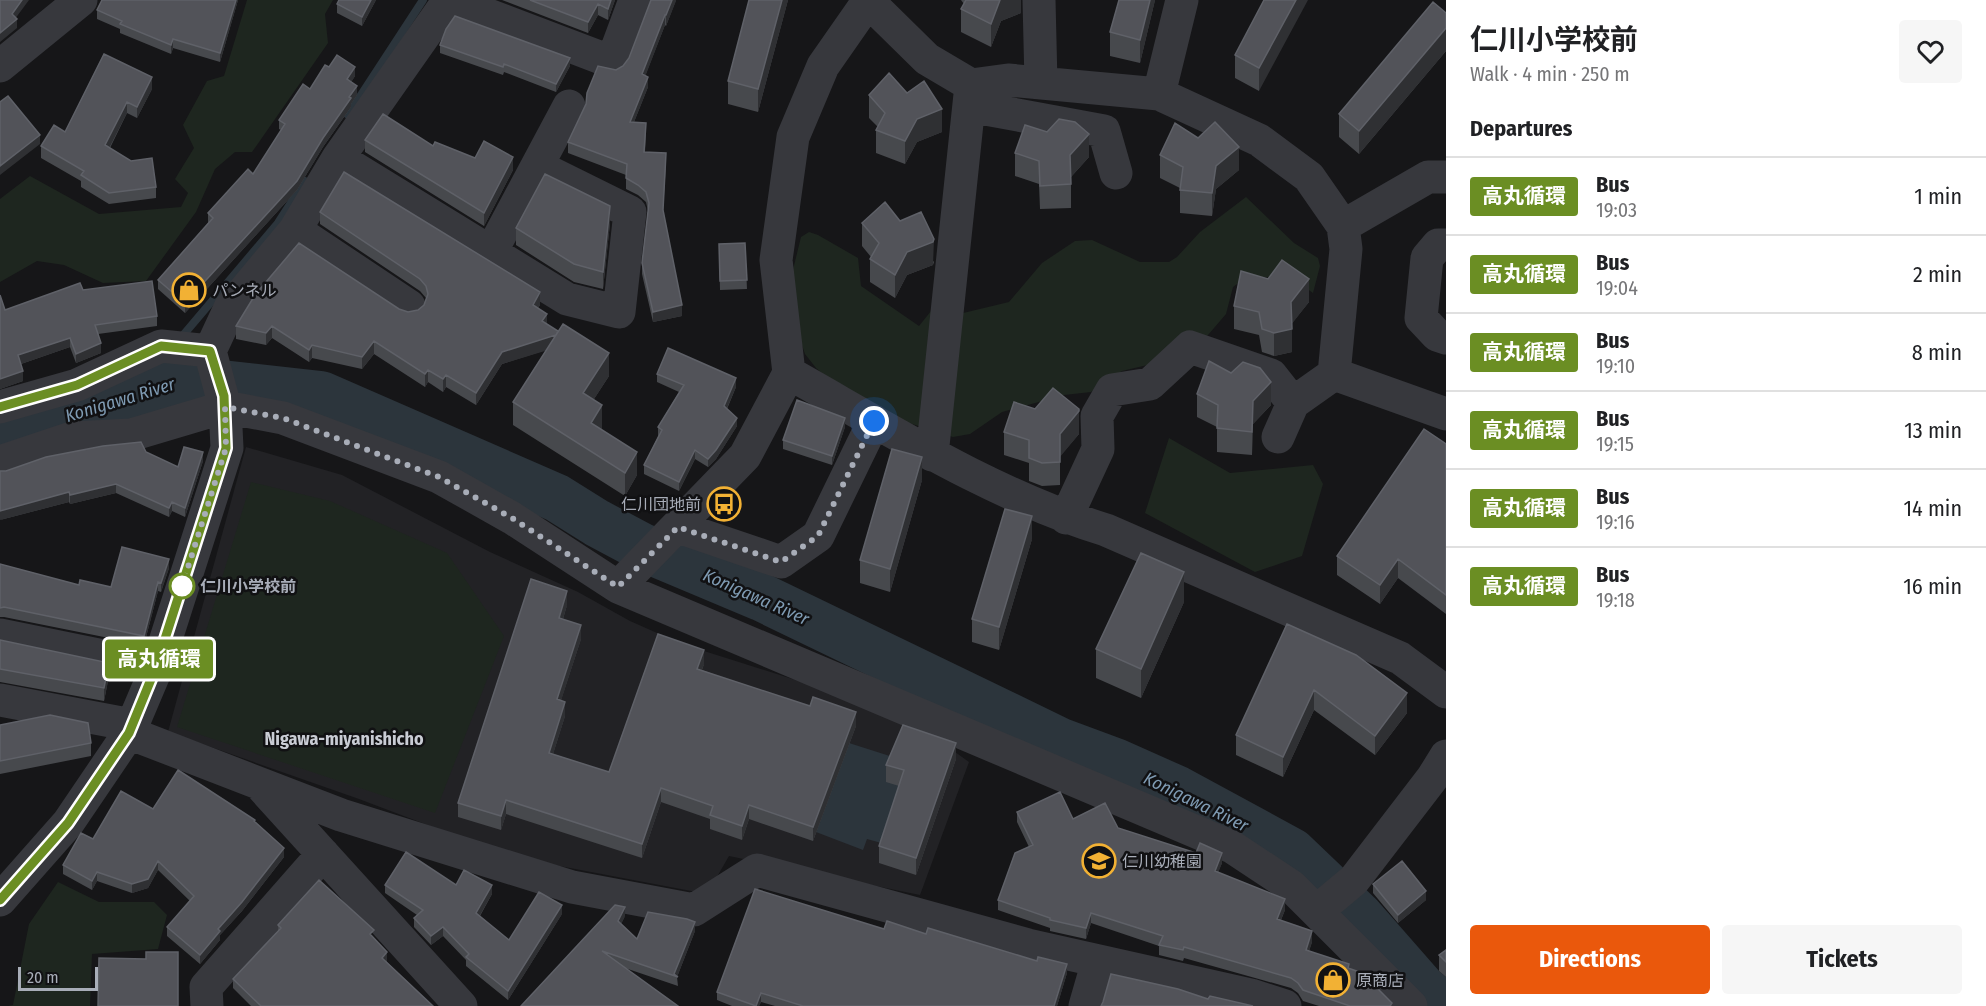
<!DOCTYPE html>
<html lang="en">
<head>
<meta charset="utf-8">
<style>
	:root { --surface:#fff; --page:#f6f6f6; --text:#202124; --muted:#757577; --line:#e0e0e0; --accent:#ea580c }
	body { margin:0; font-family:"Fira Sans Condensed","Noto Sans JP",sans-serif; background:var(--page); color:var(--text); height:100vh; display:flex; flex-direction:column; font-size:22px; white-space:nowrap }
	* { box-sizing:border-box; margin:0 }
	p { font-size:20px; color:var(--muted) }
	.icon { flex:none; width:33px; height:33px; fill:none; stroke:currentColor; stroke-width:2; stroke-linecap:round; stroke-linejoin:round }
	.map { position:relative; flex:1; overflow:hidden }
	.panel { display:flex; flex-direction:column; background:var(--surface); width:540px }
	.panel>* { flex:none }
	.badge { padding:0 12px; border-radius:4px; font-size:21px; line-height:39px }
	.scale { position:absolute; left:18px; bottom:15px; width:80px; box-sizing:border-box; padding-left:6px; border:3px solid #a8adb8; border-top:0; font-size:16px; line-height:21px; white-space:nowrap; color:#a8adb8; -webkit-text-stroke:4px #111113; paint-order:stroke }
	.you { position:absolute; width:30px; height:30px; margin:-15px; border:4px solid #fff; border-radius:50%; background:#1a73e8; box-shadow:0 0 0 9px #1a73e833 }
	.map>.badge { position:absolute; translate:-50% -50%; box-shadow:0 0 0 3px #fff }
	h2 { padding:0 24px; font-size:22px; line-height:54px }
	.round { display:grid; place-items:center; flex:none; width:63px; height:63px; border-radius:6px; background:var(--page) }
	.head { display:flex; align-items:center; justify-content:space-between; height:102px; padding:0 24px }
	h1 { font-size:28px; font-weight:700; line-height:45px }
	.cta { display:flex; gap:12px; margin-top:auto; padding:12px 24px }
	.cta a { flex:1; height:69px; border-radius:6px; background:var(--accent); color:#fff; font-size:24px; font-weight:700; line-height:69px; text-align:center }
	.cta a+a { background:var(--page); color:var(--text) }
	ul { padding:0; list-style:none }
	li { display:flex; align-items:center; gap:18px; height:78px; padding:0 24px; border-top:2px solid var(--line) }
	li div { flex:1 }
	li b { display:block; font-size:22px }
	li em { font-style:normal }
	li .badge { min-width:66px; font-weight:700; text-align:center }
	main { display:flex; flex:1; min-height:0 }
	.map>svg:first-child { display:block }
	.built { fill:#222225 }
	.green { fill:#1e261f }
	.water { fill:#2c353c }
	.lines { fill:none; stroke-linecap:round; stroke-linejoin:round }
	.stream { stroke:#2c353c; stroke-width:8 }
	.river { stroke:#2c353c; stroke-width:48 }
	.minor { stroke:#37383d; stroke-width:33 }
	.wall { fill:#47494d }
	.shaded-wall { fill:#2f3033 }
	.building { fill:#525359; stroke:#5f6168; stroke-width:1.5 }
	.line-casing { stroke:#fff; stroke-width:14 }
	.line { stroke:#6b8e23; stroke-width:9 }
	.walk { stroke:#a8adb8; stroke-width:6; stroke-dasharray:0 10.8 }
	.stop-dot { fill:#fff; stroke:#6b8e23; stroke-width:3 }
	.labels { text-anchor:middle; stroke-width:5; stroke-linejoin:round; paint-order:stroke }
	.poi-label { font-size:16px; fill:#a8adb8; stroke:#111113; text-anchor:start }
	.stop-label { font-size:16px; font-weight:bold; fill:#a8adb8; stroke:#111113; text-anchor:start }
	.water-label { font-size:18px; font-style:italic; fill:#7f9bb3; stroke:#111113 }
	.neighbourhood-label { font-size:18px; font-weight:bold; fill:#c9ccd4; stroke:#111113 }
</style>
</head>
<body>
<main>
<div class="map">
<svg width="1446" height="1006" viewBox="0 0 1446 1006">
	<rect width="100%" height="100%" fill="#161618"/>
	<path class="built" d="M246 447 342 475 490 552 578 592 630 621 682 644 805 683 916 724 969 762 920 895 729 856 707 894 512 857 359 799 168 732Z"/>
	<path class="green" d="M247 0H333L325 14 328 43 252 152H235L215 169 196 212 146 281 103 283 64 265 37 261 0 282V199L30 176 99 214 181 207 188 193 175 179 194 148 183 125 207 81 224 76Z
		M1246 197 1294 243 1318 258 1320 266 1313 293 1293 279 1248 276 1233 287 1226 314 1208 335 1193 346 1160 362 1122 371 1091 392 1064 395 1002 412 970 434 953 437 859 407 816 368 805 354 793 319 790 282 801 237 809 232 818 235 858 258 861 286 919 326 931 311 959 314 1009 302 1042 263 1075 241 1092 240 1140 262H1169L1177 257 1200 232Z
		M1169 438 1230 473 1313 465 1323 484 1302 556 1255 572 1145 513Z
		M251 482 330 501 447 553 504 636 435 813 177 727Z
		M58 882 99 902H154L167 915 158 949 92 954 90 1006H8L13 1005 29 924Z"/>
	<path class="water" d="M849 743 896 758 900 786 885 844 867 839 863 850 816 832Z"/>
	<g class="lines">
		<path class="stream" d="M348 115 423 0
			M179 340 278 223 305 181
			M143 392 168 355"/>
		<path class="river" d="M0 436 85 408 186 380 321 395 557 498 597 523 642 547 761 597 1061 742 1115 762 1178 790 1292 852 1359 916 1423 989 1443 1006"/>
		<path class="minor" d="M449 0 612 62 635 0
			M1039 0 1041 83
			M868 1 927 59 971 85 932 455
			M0 66 81 0
			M971 85 1008 80 1159 94 1259 140 1309 177 1343 226 1346 249 1334 374 1446 414
			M1159 94 1182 0
			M969 106 1104 131 1116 173
			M338 158 567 299 619 312 630 212 537 166
			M1343 226 1428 177H1446
			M295 230 409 306
			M1446 245H1438L1427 258 1421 318 1437 335 1446 338
			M491 252 569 106
			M210 351 230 308 295 230 338 158 449 0
			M789 373C892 431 993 495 1106 530L1400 658 1446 692
			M0 407 77 385 161 346 210 351 225 407 227 448 157 667 129 733 68 823 0 900
			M1278 437 1293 403
			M0 462 72 438 131 435 225 407 283 418 439 477 512 518 618 587 1232 847 1291 886 1411 1006
			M1066 518 1098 449 1097 416 1112 390 1150 384 1190 347 1271 375 1293 403 1334 374
			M678 527 781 562 818 536 874 421
			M618 587 745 456 789 373 776 260 793 137 823 66 869 0
			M0 635 157 667
			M0 700 132 725
			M129 733 341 815 572 887 694 910 757 870 1028 945 1251 995 1285 1006
			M263 788 461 1006
			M1317 911 1354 880 1433 777 1446 756
			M207 1006 206 987 323 854
			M1085 1006 1098 961"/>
	</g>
	<path class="wall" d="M238 0 220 62 173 48 171 54 120 33V29L97 19V10Z
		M376 0 362 26 337 13V4Z
		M502 0H615L608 20 598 15 588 33Z
		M676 0 666 26 665 25 645 76 648 87 634 122 646 133 645 152 666 164 663 212 682 316 653 322 642 274V263L648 211 646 202 638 195 626 189V175L568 153V142L616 70 623 66Z
		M749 0H788L758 112 728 104V81Z
		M961 0H1021V13L1001 21 991 47 961 32V9L964 4Z
		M1119 0H1155L1140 63 1110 56V32Z
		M1264 0 1259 91 1235 78V55Z
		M1446 13V51L1359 154 1339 137V114Z
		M440 45 570 66 556 92 504 72 503 75 440 53Z
		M329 67 355 76 351 82 357 95 351 104V107L323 147 297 190 185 313 158 289V280L208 223V213L253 174 281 130 279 129V120L310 89Z
		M152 89 137 118 127 113 110 148 156 187V198L109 204 81 187V181L41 158V146L65 132Z
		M907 93 942 132 917 142 905 164 876 153V130L878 127 869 118V95Z
		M365 140 433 146 513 170 484 226 365 152Z
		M1015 153 1089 157 1071 177V208L1040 209 1039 184 1015 176Z
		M1160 155 1239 170 1216 189 1212 216 1180 213V188L1160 178Z
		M320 212 540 305 538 308 547 324 609 376 594 399 602 428 601 429 637 475 625 496 513 425V402L546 350 502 364 476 405 446 387 443 392 428 382 425 387 374 354 362 369 312 358 309 362 272 338 266 345 236 339V326L399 309 408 312 418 310 424 305 426 298 420 291 320 224Z
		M900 221 934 262 933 265 907 275 895 298 870 282V259L871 257 862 246V223Z
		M610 223 603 289 574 282 516 245V228Z
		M745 243 747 289 720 290 719 244Z
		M83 290 157 316V326L98 334 101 353 76 363 70 347 21 364 23 381 0 389V295L5 310Z
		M1309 302 1292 323V352L1274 356 1262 352 1259 335 1234 329V306Z
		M657 374 736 387 727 409 737 426 716 459 708 467 695 459 679 491 644 474V465L658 436V427L679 392 657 382Z
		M1197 394 1271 405 1253 424 1252 455 1217 452V427L1197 417Z
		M845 427 832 465 783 449V440Z
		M1004 432 1079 434 1060 456V485L1042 486 1029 481V463L1004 455Z
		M1446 444V614L1398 578 1380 604 1337 575V556Z
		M146 452 178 467 203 461 185 517 172 511 169 517 116 493 70 504 69 502 0 520Z
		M922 480 890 592 860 583V560Z
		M1032 539 999 650 972 642V619Z
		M0 564 79 585 111 587 169 568 161 592 158 591 144 645 4 617H0Z
		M1184 602 1141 698 1096 678V649Z
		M567 605 563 619 581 639 561 700 565 716 553 754 609 772 704 664 702 670 856 726 813 841 749 819 742 840 710 829V819L661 802 642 858 506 814 501 830 458 817V803Z
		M1287 624 1407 713 1375 755 1314 710 1283 777 1236 755V735Z
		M0 640 109 676 104 701 0 682Z
		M0 725 91 743V756L0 774Z
		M956 759 916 875 879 863V846L899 786 886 782V765Z
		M153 809 255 822 284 857 242 911 220 935V940L200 964 167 936V927L190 901 158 870 148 888 132 893 97 881 92 890 63 874V865L93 839Z
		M1017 812 1073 819 1118 828 1222 863 1218 872 1285 910 1281 920 1312 942 1309 951 1349 969 1368 981 1392 1006H1319L1303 1001 1298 993 1291 988 1184 958 1183 961 1159 955V946L1091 923 1086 939 1050 931V928L998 910V900L1029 847 1017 822Z
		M1373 884 1426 900 1398 923 1373 893Z
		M385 885H456L492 894 480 916 509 940 562 914 508 1000 466 966V960L443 936 431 945 414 927V918L417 915 385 893Z
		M625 916 621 924 637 939 695 931 677 977 678 986 625 968 521 1006Z
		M278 925 374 938 387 961V962L433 1006H251L233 988V979L278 931Z
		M884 929 1067 973 1057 1006H775L761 1002 759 1006H732L717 1000V992Z
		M1446 950V977L1439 971V955Z"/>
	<path class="shaded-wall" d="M22 0H29L12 23V14Z
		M236 0H238L220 62V53Z
		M371 0H376L362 26V17Z
		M611 0H615L608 20V9Z
		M672 0H676V1L666 26V15Z
		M782 0H788L758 112V89Z
		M1000 0H1021V13L1001 21 991 47V24Z
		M1150 0H1155L1140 63V40Z
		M1296 0H1308L1259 91V68Z
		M598 4V15L588 33V22Z
		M665 15V25L642 85V74Z
		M17 19V28L0 42V33Z
		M1446 28V51L1359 154V131Z
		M173 39V48L171 54V45Z
		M570 58V66L556 92V84Z
		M355 67V76L347 89V79Z
		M152 77V89L137 118V107Z
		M648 77V87L630 132V122Z
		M357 86V95L351 104V107L323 147 297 190 185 313V303L323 138Z
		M127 102V113L105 156V145Z
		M942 109V132L917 142 905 164V141L917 119Z
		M1089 134V157L1070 178V155Z
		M40 135V144L0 175V166Z
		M1239 147V170L1216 189 1212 216V193L1216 166Z
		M513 157V170L484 226V213Z
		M610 206V223L603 289V272Z
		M934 239 933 265 907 275 895 298V275L907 252Z
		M1309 279V302L1291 325V302Z
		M540 292V305L533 317V305Z
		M682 305V316L653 322V312Z
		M547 314V327L542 321Z
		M272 326V338L266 345V333Z
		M1292 329V352L1274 356V333Z
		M561 333V346L502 364 476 405V393L502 352Z
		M70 338V347L18 365V355Z
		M374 341V354L362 369V357Z
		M101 343V353L76 363V354Z
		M312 345V358L309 362V350Z
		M609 353V376L583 416V393Z
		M428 370V382L425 387V374Z
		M23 371V381L0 389V379Z
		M446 375V387L443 392V379Z
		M736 378V387L724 415V406Z
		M1271 382V405L1253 424 1252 455 1253 401Z
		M602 405V428L591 446V423Z
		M1079 411V434L1060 457V434Z
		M737 418V426L716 459 708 467V459Z
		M845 418V427L832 465V456Z
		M695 450V459L679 491V482Z
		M203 452V461L185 517V508Z
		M637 452V475L625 496V473Z
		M922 457V480L890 592V569Z
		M116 484V493L70 504V495Z
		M69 492V502L0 520V511Z
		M172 502V511L169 517V508Z
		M1032 516V539L999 650V627Z
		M169 559V568L161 592V583Z
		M1398 559V578L1380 604V585Z
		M1184 572V602L1141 698V669Z
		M158 582V591L144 645V636Z
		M567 591V605L559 632V618Z
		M581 625V639L557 713V699Z
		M704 650V664L697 683V669Z
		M109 663V676L104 701V688Z
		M1314 690V710L1283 777V757Z
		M1407 693V713L1375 755V736Z
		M565 702V716L549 767V753Z
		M856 712V726L813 841V827Z
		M956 743V759L916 875V858Z
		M661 788V802L642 858V844Z
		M506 800V814L501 830V816Z
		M749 805V819L742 840V826Z
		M284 848V857L242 911 220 935V940L200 964V955L218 929Z
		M1222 853V863L1215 881V871Z
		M158 861V870L148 888 132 893V884Z
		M97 872V881L92 890V881Z
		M492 885V894L476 922V913Z
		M1426 891V900L1398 923V915Z
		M1285 899V910L1277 929V919Z
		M562 905V914L508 1000V991Z
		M625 907V916L618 930V921Z
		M1091 913V923L1086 939V928Z
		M695 922V931L677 977 674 974Z
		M443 927V936L431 945V936Z
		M1312 931V942L1306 960V950Z
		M387 952V961L382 967V958Z
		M1067 964V973L1057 1006H1054Z
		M761 993V1002L759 1006H756Z"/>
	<path class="building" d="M0 0H22L12 14 17 19 0 33Z
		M102 0H236L220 53 173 39 171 45 120 24 122 21 97 10Z
		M339 0H371L362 17 337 4Z
		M530 0H611L608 9 598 4 588 22Z
		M651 0H672L666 15H665L642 74 648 77 630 122 646 123 644 152 666 153 663 210 682 305 653 312 642 263 649 203 646 192 638 185 626 178 627 164 568 142 586 104 587 93 598 66 616 70 623 66 629 58Z
		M749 0H782L758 89 728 81Z
		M966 0H1000L991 24 961 9Z
		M1119 0H1150L1140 40 1110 32Z
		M1264 0H1296L1259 68 1235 55Z
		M1433 2 1446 13V28L1359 131 1339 114Z
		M455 16 570 58 556 84 504 64 503 67 440 45 446 29Z
		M104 54 152 77 137 107 127 102 105 145 131 161 152 158 156 187 109 193 81 175 84 171 41 146 54 125 65 132Z
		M337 55 355 67 347 79 357 86 349 97 351 98 323 138 297 181 185 303 158 280 213 218 208 213 248 169 253 174 285 124 279 120 303 84 310 89 325 65 329 67Z
		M889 73 907 93 924 81 942 109 917 119 905 141 876 130 885 113 869 95Z
		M8 96 40 135 0 166V102Z
		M383 114 433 146 435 142 475 158 484 141 513 157 484 213 365 140Z
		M1059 119 1075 122 1089 134 1070 155 1071 184 1040 186 1039 161 1015 153 1025 125 1047 132Z
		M1215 122 1239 147 1216 166 1212 193 1180 190 1183 167 1160 155 1175 123 1198 138Z
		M344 172 540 292 533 305 547 314 542 321 558 331 556 335 502 352 476 393 446 375 443 379 428 370 425 374 374 341 362 357 312 345 309 350 272 326 266 333 236 326 255 295 299 243 399 309 408 312 418 310 424 305 428 294 426 286 420 279 320 212Z
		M545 174 610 206 603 272 574 264 516 228Z
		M885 202 900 221 921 212 934 239 933 242 907 252 895 275 870 259 879 243 862 223Z
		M745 243 747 280 720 281 719 244Z
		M1282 260 1309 279 1291 302 1292 329 1274 333 1262 329 1259 312 1234 306 1241 271 1268 279Z
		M152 281 157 316 95 325 101 343 76 354 70 338 18 355 23 371 0 379V295L5 310 80 283 83 290Z
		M563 324 609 353 583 393 602 405 591 423 637 452 625 473 513 402Z
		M668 348 736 378 724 406 737 418 716 450 708 459 695 450 679 482 644 465 662 430 658 427 684 385 657 374Z
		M1209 361 1231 373 1243 362 1260 368 1271 382 1253 401 1252 432 1217 428 1218 405 1197 394Z
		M1053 388 1079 409V411L1060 434V462L1042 463 1029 458V440L1004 432 1014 402 1035 409Z
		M797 400 845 418 832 456 783 440Z
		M1424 429 1446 444V595L1398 559 1380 585 1337 556Z
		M141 442 146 452 178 467 184 447 203 452 185 508 172 502 169 508 116 484 70 495 69 492 0 511V471H6L46 457 103 446Z
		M892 449 922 457 890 569 860 560Z
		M1005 509 1032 516 999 627 972 619Z
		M122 547 169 559 161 583 158 582 144 636 4 607 0 608V564L79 585 80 580 111 587Z
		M1141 553 1184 572 1141 669 1096 649Z
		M531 579 567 591 559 618 581 625 557 699 565 702 549 753 609 772 658 634 704 650 697 669 810 706 813 697 856 712 813 827 749 805 742 826 710 815 713 806 661 788 642 844 506 800 501 816 458 803Z
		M1287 624 1356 655 1407 693 1375 736 1314 690 1283 757 1236 735Z
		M0 640 109 663 104 688 0 669Z
		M50 715 88 723 91 743 0 761V725Z
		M903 725 956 743 916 858 879 846 904 770 886 765Z
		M178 770 255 820 254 821 284 848 242 902 218 929 220 931 200 955 167 927 194 896 158 861 148 879 132 884 97 872 92 881 63 865 81 833 93 839 121 791 153 809Z
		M1060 792 1073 819 1105 803 1118 828 1196 853 1200 843 1222 853 1215 871 1285 899 1277 919 1312 931 1306 950 1349 964 1348 968 1362 973 1368 979 1367 981 1372 983 1392 1003 1390 1006H1350L1303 990 1298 983 1291 978 1184 947 1183 950 1159 945 1163 936 1091 913 1086 928 1050 920V918L998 900 1015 853 1033 845 1017 812Z
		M406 852 456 885 464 870 492 885 476 913 509 940 539 892 562 905 508 991 466 957 469 954 443 927 431 936 414 918 423 910 385 885Z
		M1402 861 1426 891 1398 915 1373 884Z
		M319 880 374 930 370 934 387 952 382 958 433 1006H261L233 979 281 928 278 925Z
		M755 889 884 929 887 921 926 934 928 928 1037 961 1038 957 1067 964 1054 1006H803L761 993 756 1006 717 992Z
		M615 905 625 907 618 921 637 939 648 912 687 919 695 922 674 974 678 977 602 951 678 1006H521Z
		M1446 950V962L1439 955Z
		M146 952H178V1006H98L99 958 146 959Z
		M1111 974 1178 989 1208 999 1210 996 1253 1006H1101L1103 1002Z"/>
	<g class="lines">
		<defs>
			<path id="line" d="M0 407 77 385 161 346 210 351 224 396 226 448 156 667 129 733 68 823 0 900"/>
		</defs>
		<use href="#line" class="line-casing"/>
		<use href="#line" class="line"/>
		<path class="walk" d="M182 586 226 448 225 407 283 418 439 477 512 518 618 587 678 527 781 562 818 536 874 421"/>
	</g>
	<defs>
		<symbol id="shop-ring" viewBox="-11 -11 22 22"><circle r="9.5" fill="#111113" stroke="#f2b134" stroke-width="1.5"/><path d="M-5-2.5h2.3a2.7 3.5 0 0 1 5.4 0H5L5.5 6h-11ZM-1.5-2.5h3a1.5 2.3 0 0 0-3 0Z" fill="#f2b134"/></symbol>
		<symbol id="bus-ring" viewBox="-11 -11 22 22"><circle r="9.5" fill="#111113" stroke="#f2b134" stroke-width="1.5"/><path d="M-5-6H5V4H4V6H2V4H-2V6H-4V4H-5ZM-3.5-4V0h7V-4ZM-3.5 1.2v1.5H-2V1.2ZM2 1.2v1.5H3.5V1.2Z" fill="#f2b134"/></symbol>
		<symbol id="school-ring" viewBox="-11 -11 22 22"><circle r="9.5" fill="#111113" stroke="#f2b134" stroke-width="1.5"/><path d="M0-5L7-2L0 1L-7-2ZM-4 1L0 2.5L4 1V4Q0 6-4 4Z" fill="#f2b134"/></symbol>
	</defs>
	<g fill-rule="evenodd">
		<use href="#shop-ring" x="170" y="271" width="38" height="38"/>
		<use href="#bus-ring" x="705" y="485" width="38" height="38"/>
		<use href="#school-ring" x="1080" y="842" width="38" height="38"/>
		<use href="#shop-ring" x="1314" y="961" width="38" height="38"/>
	</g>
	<circle class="stop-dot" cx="182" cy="586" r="12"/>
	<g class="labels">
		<g class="poi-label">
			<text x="212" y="296">パンネル</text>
			<text x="701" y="510" text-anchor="end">仁川団地前</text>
			<text x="1122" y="867">仁川幼稚園</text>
			<text x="1356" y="986">原商店</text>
		</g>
		<g class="stop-label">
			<text x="200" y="592">仁川小学校前</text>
		</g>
		<g class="water-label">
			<text transform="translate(120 400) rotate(-17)" y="6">Konigawa River</text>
			<text transform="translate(756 597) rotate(24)" y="6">Konigawa River</text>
			<text transform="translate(1196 802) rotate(26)" y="6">Konigawa River</text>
		</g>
		<g class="neighbourhood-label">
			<text x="344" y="745">Nigawa-miyanishicho</text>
		</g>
	</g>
</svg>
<div class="scale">20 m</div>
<div class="you" style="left:874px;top:421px"></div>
<b class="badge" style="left:159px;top:659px;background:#6b8e23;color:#fff">高丸循環</b>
</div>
<section class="panel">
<div class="head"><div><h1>仁川小学校前</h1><p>Walk · 4 min · 250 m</p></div><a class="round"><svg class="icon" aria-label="heart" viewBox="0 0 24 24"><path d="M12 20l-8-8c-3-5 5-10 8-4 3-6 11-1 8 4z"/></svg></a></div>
<h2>Departures</h2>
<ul>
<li><span class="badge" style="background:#6b8e23;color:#fff">高丸循環</span><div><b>Bus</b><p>19:03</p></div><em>1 min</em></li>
<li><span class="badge" style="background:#6b8e23;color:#fff">高丸循環</span><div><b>Bus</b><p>19:04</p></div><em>2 min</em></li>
<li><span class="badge" style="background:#6b8e23;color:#fff">高丸循環</span><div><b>Bus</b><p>19:10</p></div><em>8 min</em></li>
<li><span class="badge" style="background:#6b8e23;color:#fff">高丸循環</span><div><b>Bus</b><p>19:15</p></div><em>13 min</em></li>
<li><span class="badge" style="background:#6b8e23;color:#fff">高丸循環</span><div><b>Bus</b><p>19:16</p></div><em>14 min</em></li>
<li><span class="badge" style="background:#6b8e23;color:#fff">高丸循環</span><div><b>Bus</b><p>19:18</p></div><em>16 min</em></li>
</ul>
<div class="cta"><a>Directions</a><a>Tickets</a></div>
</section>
</main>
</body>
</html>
